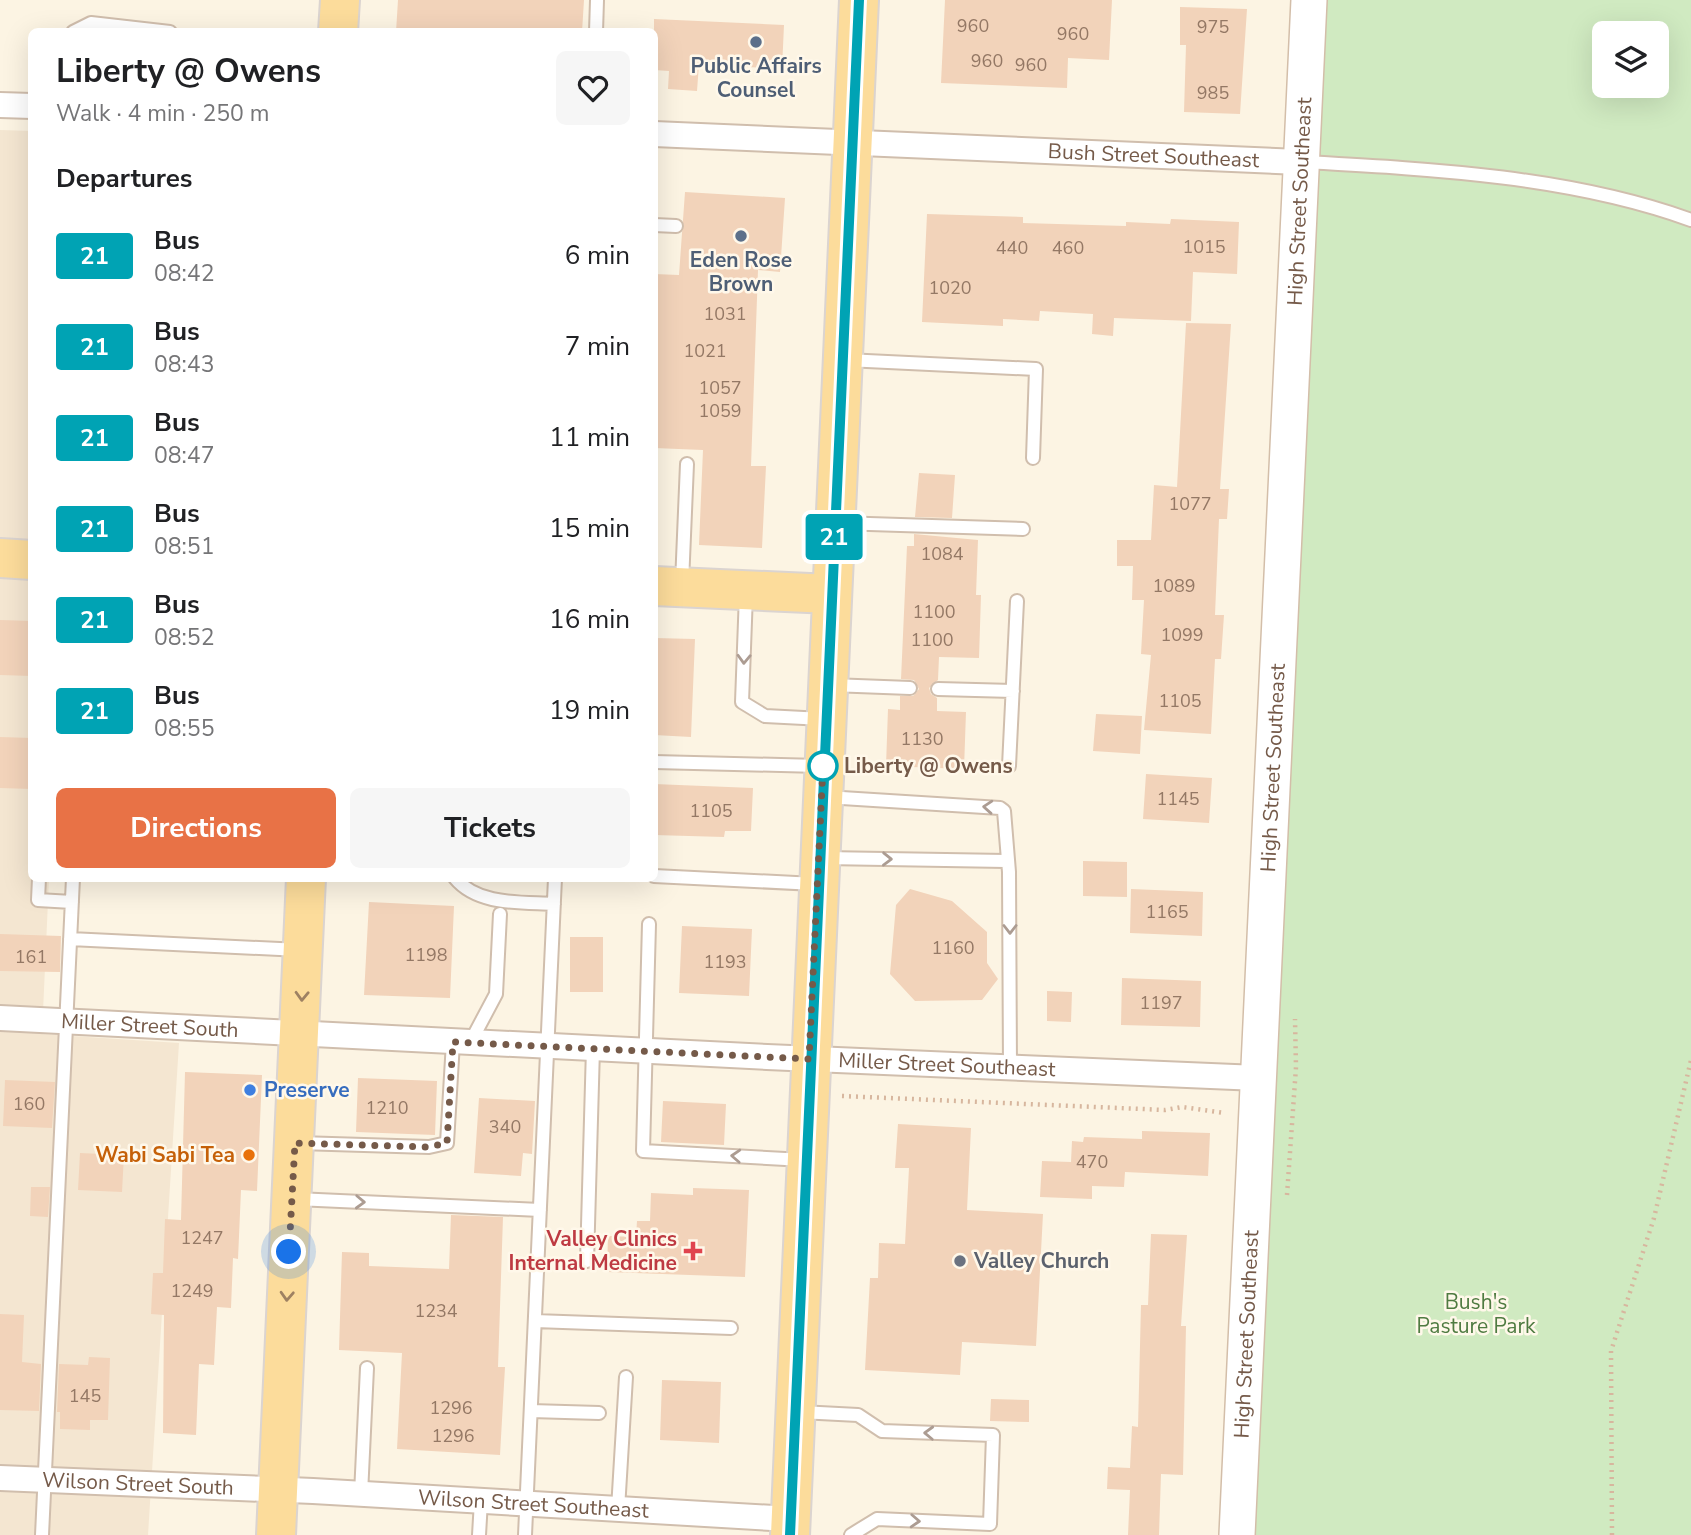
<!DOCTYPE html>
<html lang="en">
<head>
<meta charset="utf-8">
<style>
	:root { --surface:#fff; --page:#f6f6f6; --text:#202124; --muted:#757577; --accent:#e87246 }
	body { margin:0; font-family:"Nunito Sans",sans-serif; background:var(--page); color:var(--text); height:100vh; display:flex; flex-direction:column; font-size:26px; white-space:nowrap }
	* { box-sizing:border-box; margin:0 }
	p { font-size:23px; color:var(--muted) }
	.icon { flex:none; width:38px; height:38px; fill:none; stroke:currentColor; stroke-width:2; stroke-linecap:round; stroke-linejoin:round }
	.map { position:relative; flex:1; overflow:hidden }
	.details { position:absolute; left:28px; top:28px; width:630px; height:854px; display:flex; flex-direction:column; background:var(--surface); border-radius:10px; box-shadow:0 7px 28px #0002 }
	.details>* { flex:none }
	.badge { padding:0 14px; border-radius:5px; font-size:24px; line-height:46px }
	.controls { position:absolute; left:1592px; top:21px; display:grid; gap:14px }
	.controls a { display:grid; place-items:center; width:77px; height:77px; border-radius:10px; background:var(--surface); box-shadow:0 7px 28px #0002; font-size:35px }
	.you { position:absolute; width:35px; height:35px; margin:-18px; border:5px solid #fff; border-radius:50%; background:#1a73e8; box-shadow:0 0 0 10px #1a73e833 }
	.map>.badge { position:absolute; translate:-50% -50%; box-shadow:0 0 0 4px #fff }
	h2 { padding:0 28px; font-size:26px; line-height:63px }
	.round { display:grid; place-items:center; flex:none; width:74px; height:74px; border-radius:10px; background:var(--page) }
	.overview { display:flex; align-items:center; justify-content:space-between; height:119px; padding:0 28px }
	h1 { font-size:33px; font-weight:700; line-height:52px }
	.cta { display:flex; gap:14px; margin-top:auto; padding:14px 28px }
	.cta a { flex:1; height:80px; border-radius:10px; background:var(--accent); color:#fff; font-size:28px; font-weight:700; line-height:80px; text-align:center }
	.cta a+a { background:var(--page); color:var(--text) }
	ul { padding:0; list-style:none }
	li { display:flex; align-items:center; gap:21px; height:91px; padding:0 28px }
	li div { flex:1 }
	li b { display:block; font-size:26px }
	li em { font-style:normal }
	li .badge { min-width:77px; font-weight:700; text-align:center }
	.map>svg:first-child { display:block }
	.residential { fill:#f4e6d1 }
	.green { fill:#d0eac1; fill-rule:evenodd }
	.building { fill:#f2d3ba }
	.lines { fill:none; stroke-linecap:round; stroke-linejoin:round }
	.lane-casing { stroke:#d0bead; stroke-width:16 }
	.street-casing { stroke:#d0bead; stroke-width:28 }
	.secondary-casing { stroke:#d3bea9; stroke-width:38 }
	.primary-casing { stroke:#dbd4d0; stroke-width:42 }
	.path { stroke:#d7b69e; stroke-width:4.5; stroke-dasharray:2 5; stroke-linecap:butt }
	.lane { stroke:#fff; stroke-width:12 }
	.street { stroke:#fff; stroke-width:24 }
	.secondary { stroke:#fff; stroke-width:35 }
	.primary { stroke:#fcdc9b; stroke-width:38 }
	.oneway { stroke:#ac9c92 }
	.oneway2 { stroke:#9e8162 }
	.line-casing { stroke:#fff; stroke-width:16 }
	.line { stroke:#00a3b4; stroke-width:10 }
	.walk { stroke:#755a49; stroke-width:7; stroke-dasharray:0 12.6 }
	.service-dot { fill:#5c6f8a; stroke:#fff8ea; stroke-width:2.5 }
	.stop-dot { fill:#fff; stroke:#00a3b4; stroke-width:3.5 }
	.shop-dot { fill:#3f7fe0; stroke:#fff8ea; stroke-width:2.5 }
	.food-dot { fill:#e8710a; stroke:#fff8ea; stroke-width:2.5 }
	.health-dot { fill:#e0444e; stroke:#fff8ea; stroke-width:2.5 }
	.worship-dot { fill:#6b7280; stroke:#fff8ea; stroke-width:2.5 }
	.labels { text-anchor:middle; stroke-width:5; stroke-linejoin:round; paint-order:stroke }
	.number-label { font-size:18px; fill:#947865 }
	.service-label { font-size:21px; font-weight:bold; fill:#4e5e75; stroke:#fff8ea }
	.street-label { font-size:21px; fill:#755a49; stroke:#fff8ea }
	.stop-label { font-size:21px; font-weight:bold; fill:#755a49; stroke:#fff8ea; text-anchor:start }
	.shop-label { font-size:21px; font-weight:bold; fill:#366cbe; stroke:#fff8ea; text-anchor:start }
	.food-label { font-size:21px; font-weight:bold; fill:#c56008; stroke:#fff8ea; text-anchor:end }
	.health-label { font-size:21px; font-weight:bold; fill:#be3a42; stroke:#fff8ea; text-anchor:end }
	.worship-label { font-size:21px; font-weight:bold; fill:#5b616d; stroke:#fff8ea; text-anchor:start }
	.park-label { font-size:21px; fill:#4f7b41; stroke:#fff8ea }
</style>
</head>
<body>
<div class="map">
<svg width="1691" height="1535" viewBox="0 0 1691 1535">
	<rect width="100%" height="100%" fill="#fcf4e3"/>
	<path class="residential" d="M0 130 32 131V878L49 879 42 1034 179 1043 148 1535H0Z"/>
	<path class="green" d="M1324 0H1691V1535H1251ZM1605 33H1657V86H1605Z"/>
	<path class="building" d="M398 0H584L582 32H396Z
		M945 0H1112L1109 60 1068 58 1067 88 941 83Z
		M1180 7 1247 9 1240 114 1184 112 1186 45H1180Z
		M654 19 784 25 782 69 699 64 697 91 668 89 669 71 654 70Z
		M685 192 785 198 780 272 758 270 751 466H766L762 548 699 545 703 450 654 448V274L679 275Z
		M927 214 1023 217V223L1126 226V222L1170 224 1171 219 1239 222 1237 274 1193 272 1191 321 1114 318 1113 336 1092 334 1093 314 1040 311 1039 321 1003 319V326L922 322Z
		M1186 323 1231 324 1220 489H1229L1227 519H1219L1215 615H1224L1221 659H1215L1211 734 1144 730 1151 655 1141 654 1144 600H1132L1133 566H1117V540H1151L1154 485 1177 487Z
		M919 473 955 475 952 518 915 517Z
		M914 534 978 540 976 595H981L979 658 939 657 938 680 929 688 931 694 937 698V711L966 712 964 769 886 766 888 709 900 710V696H913L919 689 914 680 901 679 907 546H914Z
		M0 620 32 621V676L0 675Z
		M654 638 695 639 691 737 654 735Z
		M1096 714 1142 716 1140 754 1093 751Z
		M0 737 32 738V789L0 788Z
		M1146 774 1212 778 1209 823 1143 819Z
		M654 784 753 788 751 831H725L724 837 654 835Z
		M1083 861 1127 862V897L1083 896Z
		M910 889 952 901 987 932V963L998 979 982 1000 915 1001 890 974 896 905Z
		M1131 889 1203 892 1202 936 1130 933Z
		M369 902 454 906 450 998 364 995Z
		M682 926 752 929 749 996 679 993Z
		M0 934 61 936 60 972 0 971Z
		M570 937H603V992H570Z
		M1122 978 1201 981 1200 1027 1121 1025Z
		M1047 991 1072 992 1071 1022 1047 1021Z
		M185 1072 262 1075 257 1191 241 1190 238 1259 233 1258 231 1308 217 1307 214 1365 199 1364 196 1435 163 1433 164 1315 151 1314 153 1273H163L165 1219 181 1220Z
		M358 1078 437 1081 435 1135 356 1132Z
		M5 1080 55 1082 52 1128 3 1126Z
		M479 1098 535 1101 532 1154 523 1153 521 1176 474 1173Z
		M663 1101 726 1104 724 1145 661 1142Z
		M898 1124 971 1128 967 1210 1043 1214 1036 1346 962 1342 960 1375 865 1370 870 1278H878L879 1243 905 1244 909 1168H895Z
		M1142 1131 1210 1133 1208 1176 1125 1172 1124 1187 1092 1186V1199L1040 1197 1042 1161 1071 1162 1072 1141 1083 1142 1084 1137 1142 1139Z
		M80 1153 124 1155 122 1192 78 1190Z
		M31 1187H50L48 1217 30 1216Z
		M693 1188 749 1190 745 1277 607 1272 608 1236 636 1237 637 1221H650L651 1193 693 1195Z
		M451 1215 503 1217 498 1367H505L500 1455 397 1449 402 1353 339 1350 342 1252 369 1253V1266L449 1269Z
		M1151 1234 1187 1235 1181 1326H1186L1183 1475 1161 1474 1159 1535H1128L1130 1490 1107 1489 1108 1467 1130 1468 1132 1426 1138 1427 1141 1305H1148Z
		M0 1314 24 1315 22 1362 41 1364 39 1411 0 1410Z
		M89 1357 110 1358 108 1420H90V1430L60 1429V1412H57L59 1364 88 1365Z
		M662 1380 721 1382 719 1443 660 1440Z
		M991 1399 1029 1400V1422L990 1421Z"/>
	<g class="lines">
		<defs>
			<path id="lane" d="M73 32 91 23 170 32
				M596 32 597 0
				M1302 162C1430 169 1570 176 1691 220
				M654 225 676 226
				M846 360 1036 369 1033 458
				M838 523 1023 529
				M682 583 687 464
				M746 594 742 702 765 716 823 719
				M831 685 910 688
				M938 689 1013 691
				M654 762 819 766
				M1009 766 1017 601
				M826 797 1000 808 1004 811 1009 872 1010 1068
				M824 858 1006 861
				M654 876 815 884
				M39 878 38 900 72 902
				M455 878C478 906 522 902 554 904
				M649 924 643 1151 804 1160
				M70 939 300 950
				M470 1043 496 994 500 914
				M299 1143 429 1147 447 1143 453 1042
				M296 1199 540 1210
				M587 1261 593 1048
				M535 1321 731 1328
				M531 1411 599 1413
				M800 1412 858 1415 882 1431 993 1435 990 1524 877 1519 851 1535
				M361 1494 367 1368
				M618 1509 626 1377
				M42 1535 73 878
				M479 1535 481 1501
				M525 1535 555 878"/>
			<g id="street">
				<path d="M0 105 32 106"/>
				<path id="s1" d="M654 134 1299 162"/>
				<path id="s2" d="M0 1018 767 1057 1258 1078"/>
				<path id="s3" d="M0 1478 313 1491 790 1519"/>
			</g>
			<g id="secondary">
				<path id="s4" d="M1237 1535 1309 0"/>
			</g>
			<path id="primary" d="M338 32 340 0
				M0 558 32 560
				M654 586 831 594
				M276 1535 306 878
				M790 1535 859 0"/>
		</defs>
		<use href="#lane" class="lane-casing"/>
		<use href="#street" class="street-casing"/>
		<use href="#secondary" class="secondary-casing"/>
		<use href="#primary" class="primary-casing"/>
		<path class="path" d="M842 1096 1165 1110 1182 1107 1225 1113
			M1287 1195 1296 1067 1295 1019
			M1612 1535 1611 1351 1654 1218 1691 1060"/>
		<use href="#lane" class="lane"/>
		<use href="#street" class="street"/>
		<use href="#secondary" class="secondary"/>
		<use href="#primary" class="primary"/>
	</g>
	<defs><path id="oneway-chevron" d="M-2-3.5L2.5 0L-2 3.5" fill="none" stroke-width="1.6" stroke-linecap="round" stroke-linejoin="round" transform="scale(1.75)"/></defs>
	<g class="oneway">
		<use href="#oneway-chevron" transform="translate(744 659) rotate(92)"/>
		<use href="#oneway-chevron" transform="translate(988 807) rotate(-176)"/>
		<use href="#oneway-chevron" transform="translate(887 859) rotate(1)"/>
		<use href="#oneway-chevron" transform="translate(1010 929) rotate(90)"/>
		<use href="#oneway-chevron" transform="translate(736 1156) rotate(-177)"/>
		<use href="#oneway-chevron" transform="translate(360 1202) rotate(2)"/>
		<use href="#oneway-chevron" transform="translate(929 1433) rotate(-178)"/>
		<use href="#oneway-chevron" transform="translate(915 1521) rotate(3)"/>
	</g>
	<g class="oneway2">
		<use href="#oneway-chevron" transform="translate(302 996) rotate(92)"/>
		<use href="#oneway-chevron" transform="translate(287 1296) rotate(93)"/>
	</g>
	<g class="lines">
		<defs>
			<path id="line" d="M790 1535 859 0"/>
		</defs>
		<use href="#line" class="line-casing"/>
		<use href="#line" class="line"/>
		<path class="walk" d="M289 1252 295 1143 429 1147 447 1143 453 1042 809 1059 823 766"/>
	</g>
	<g class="service-dot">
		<circle cx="756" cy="42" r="7"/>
		<circle cx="741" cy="236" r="7"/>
	</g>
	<circle class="stop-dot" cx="823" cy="766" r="14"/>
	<circle class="shop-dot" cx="250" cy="1090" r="7"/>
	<circle class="food-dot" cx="249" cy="1155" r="7"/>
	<path class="health-dot" d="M689.5 1240.5h7v7h7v7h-7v7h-7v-7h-7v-7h7z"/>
	<circle class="worship-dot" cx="960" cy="1261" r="7"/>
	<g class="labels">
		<g class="number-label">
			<text x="973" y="32">960</text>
			<text x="1213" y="33">975</text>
			<text x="1073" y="40">960</text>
			<text x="987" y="67">960</text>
			<text x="1031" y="71">960</text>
			<text x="1213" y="99">985</text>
			<text x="1204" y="253">1015</text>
			<text x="1012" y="254">440</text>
			<text x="1068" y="254">460</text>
			<text x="950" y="294">1020</text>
			<text x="725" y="320">1031</text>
			<text x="705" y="357">1021</text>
			<text x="720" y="394">1057</text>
			<text x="720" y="417">1059</text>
			<text x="1190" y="510">1077</text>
			<text x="942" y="560">1084</text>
			<text x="1174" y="592">1089</text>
			<text x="934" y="618">1100</text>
			<text x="1182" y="641">1099</text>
			<text x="932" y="646">1100</text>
			<text x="1180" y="707">1105</text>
			<text x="922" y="745">1130</text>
			<text x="1178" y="805">1145</text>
			<text x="711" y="817">1105</text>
			<text x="1167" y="918">1165</text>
			<text x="953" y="954">1160</text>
			<text x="426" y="961">1198</text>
			<text x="31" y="963">161</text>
			<text x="725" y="968">1193</text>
			<text x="1161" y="1009">1197</text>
			<text x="29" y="1110">160</text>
			<text x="387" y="1114">1210</text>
			<text x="505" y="1133">340</text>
			<text x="1092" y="1168">470</text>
			<text x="202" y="1244">1247</text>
			<text x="192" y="1297">1249</text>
			<text x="436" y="1317">1234</text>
			<text x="85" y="1402">145</text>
			<text x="451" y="1414">1296</text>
			<text x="453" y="1442">1296</text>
		</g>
		<g class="service-label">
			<text x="756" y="73">Public Affairs<tspan x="756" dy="24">Counsel</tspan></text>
			<text x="741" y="267">Eden Rose<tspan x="741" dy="24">Brown</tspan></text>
		</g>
		<g class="street-label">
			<text dy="7" stroke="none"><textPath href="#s1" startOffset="500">Bush Street Southeast</textPath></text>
			<text dy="7" stroke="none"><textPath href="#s4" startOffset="1335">High Street Southeast</textPath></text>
			<text dy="7" stroke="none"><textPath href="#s4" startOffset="768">High Street Southeast</textPath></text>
			<text dy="7" stroke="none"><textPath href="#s2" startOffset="150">Miller Street South</textPath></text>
			<text dy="7" stroke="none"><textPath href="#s2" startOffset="948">Miller Street Southeast</textPath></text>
			<text dy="7" stroke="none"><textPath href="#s4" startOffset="201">High Street Southeast</textPath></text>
			<text dy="7" stroke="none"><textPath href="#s3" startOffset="138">Wilson Street South</textPath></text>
			<text dy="7" stroke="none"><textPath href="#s3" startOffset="534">Wilson Street Southeast</textPath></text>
		</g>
		<g class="stop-label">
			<text x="844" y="773">Liberty @ Owens</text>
		</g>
		<g class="shop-label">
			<text x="264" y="1097">Preserve</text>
		</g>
		<g class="food-label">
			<text x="235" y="1162">Wabi Sabi Tea</text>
		</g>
		<g class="health-label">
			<text x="677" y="1246">Valley Clinics<tspan x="677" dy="24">Internal Medicine</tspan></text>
		</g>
		<g class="worship-label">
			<text x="974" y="1268">Valley Church</text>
		</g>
		<g class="park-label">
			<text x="1476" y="1309">Bush's<tspan x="1476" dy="24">Pasture Park</tspan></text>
		</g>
	</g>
</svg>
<div class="controls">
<a><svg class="icon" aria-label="layers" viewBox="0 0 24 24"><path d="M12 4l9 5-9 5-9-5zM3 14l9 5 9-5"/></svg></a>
</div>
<div class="you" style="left:289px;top:1252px"></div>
<b class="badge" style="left:834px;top:537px;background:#00a3b4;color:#fff">21</b>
<section class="details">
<div class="overview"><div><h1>Liberty @ Owens</h1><p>Walk · 4 min · 250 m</p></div><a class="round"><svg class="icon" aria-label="heart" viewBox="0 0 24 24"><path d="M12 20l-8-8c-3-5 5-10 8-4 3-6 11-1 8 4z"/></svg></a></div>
<h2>Departures</h2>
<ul>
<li><span class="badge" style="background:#00a3b4;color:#fff">21</span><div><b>Bus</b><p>08:42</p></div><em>6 min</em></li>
<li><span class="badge" style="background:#00a3b4;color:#fff">21</span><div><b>Bus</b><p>08:43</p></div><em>7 min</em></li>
<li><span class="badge" style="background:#00a3b4;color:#fff">21</span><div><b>Bus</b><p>08:47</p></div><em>11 min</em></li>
<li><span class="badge" style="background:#00a3b4;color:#fff">21</span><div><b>Bus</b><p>08:51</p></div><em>15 min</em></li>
<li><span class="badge" style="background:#00a3b4;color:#fff">21</span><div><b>Bus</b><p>08:52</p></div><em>16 min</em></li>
<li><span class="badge" style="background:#00a3b4;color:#fff">21</span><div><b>Bus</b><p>08:55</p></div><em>19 min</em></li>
</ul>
<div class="cta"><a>Directions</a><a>Tickets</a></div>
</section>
</div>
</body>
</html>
